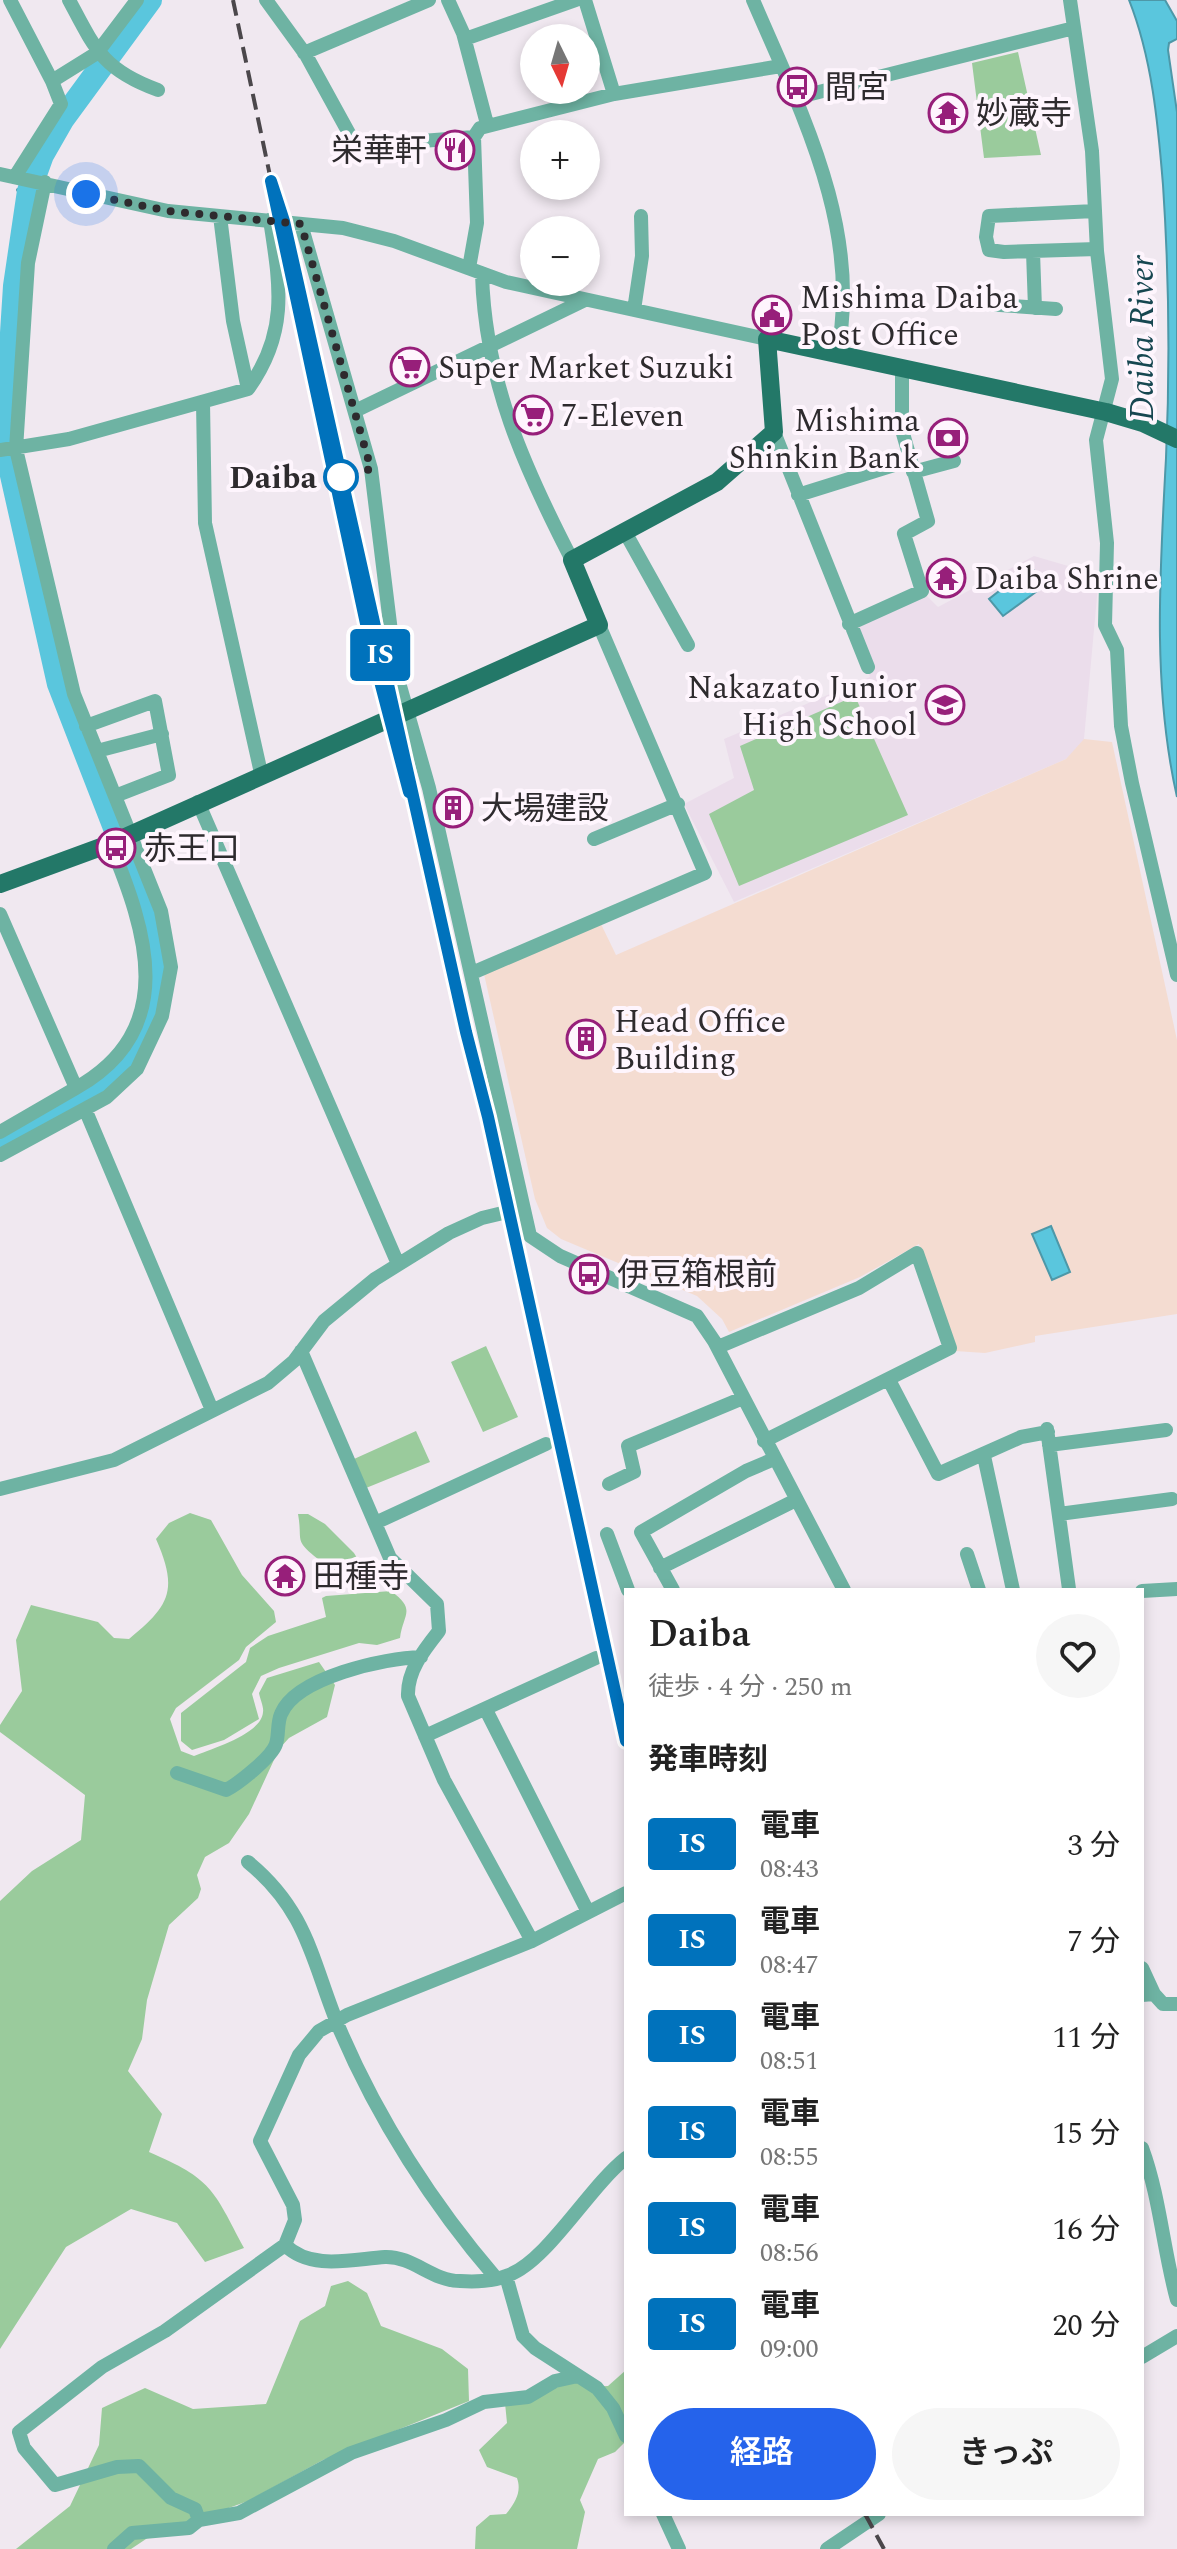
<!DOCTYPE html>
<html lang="ja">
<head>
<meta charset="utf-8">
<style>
	:root { --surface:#fff; --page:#f6f6f6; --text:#222; --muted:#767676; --accent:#2563eb }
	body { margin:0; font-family:Spectral,"Noto Sans JP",serif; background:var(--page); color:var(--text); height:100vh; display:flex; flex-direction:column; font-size:30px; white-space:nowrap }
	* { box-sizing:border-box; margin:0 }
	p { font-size:26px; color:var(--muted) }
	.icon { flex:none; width:44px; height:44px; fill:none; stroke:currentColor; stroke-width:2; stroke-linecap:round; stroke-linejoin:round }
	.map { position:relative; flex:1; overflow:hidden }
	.panel { position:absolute; left:624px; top:1588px; width:520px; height:928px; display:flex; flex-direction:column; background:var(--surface); border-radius:0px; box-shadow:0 4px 12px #0003 }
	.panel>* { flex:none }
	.badge { padding:0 16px; border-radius:6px; font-size:28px; line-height:52px }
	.needle { width:52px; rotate:175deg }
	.fabs { position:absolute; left:520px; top:24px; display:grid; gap:16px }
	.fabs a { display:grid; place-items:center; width:80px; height:80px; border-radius:50%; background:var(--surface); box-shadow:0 4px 12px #0003; font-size:40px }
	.you { position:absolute; width:40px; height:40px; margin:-20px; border:6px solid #fff; border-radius:50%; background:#1a73e8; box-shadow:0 0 0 12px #1a73e833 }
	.map>.badge { position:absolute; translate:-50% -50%; box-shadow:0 0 0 4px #fff }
	h2 { padding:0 24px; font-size:30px; line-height:72px }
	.round { display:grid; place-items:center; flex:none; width:84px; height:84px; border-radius:42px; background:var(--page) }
	.headline { display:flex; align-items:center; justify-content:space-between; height:136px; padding:0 24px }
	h1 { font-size:38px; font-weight:600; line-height:60px }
	.primary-button { display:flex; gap:16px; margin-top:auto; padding:16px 24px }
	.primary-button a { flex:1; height:92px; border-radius:48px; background:var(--accent); color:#fff; font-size:32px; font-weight:600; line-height:92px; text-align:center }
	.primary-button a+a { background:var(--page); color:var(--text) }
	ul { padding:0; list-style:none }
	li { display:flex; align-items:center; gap:24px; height:96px; padding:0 24px }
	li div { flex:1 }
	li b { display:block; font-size:30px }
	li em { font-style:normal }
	li .badge { min-width:88px; font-weight:700; text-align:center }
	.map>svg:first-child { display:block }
	.built { fill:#ebddeb }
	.industrial { fill:#f4dcd1 }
	.green { fill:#9acb9c }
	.water { fill:#5ac6dd; stroke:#4d98a8; stroke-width:2 }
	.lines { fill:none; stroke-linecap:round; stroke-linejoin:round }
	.stream { stroke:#4d98a8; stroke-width:4 }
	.river { stroke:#5ac6dd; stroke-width:24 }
	.minor { stroke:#6eb3a3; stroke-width:14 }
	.major { stroke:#237868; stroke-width:18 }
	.rail { stroke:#4b474b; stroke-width:4; stroke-dasharray:16 8; stroke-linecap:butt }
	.line-casing { stroke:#fff; stroke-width:18 }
	.line { stroke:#0072bc; stroke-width:12 }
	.walk { stroke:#2e2b2e; stroke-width:8; stroke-dasharray:0 14.4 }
	.stop-dot { fill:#fff; stroke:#0072bc; stroke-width:4 }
	.labels { text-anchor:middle; stroke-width:8; stroke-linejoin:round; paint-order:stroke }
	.poi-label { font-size:32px; fill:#2e2b2e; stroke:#fef5fd; text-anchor:start }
	.stop-label { font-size:32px; font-weight:bold; fill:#2e2b2e; stroke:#fef5fd; text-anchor:end }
	.water-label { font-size:34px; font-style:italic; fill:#174751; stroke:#fef5fd }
</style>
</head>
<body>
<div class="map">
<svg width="1177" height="2549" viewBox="0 0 1177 2549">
	<rect width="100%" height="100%" fill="#f0e8f0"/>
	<path class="built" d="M1034 556 1099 575 1084 739 1079 748 1066 759 734 902 684 804 734 778 724 739 870 677 854 627 922 591 938 607Z"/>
	<path class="industrial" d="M1084 739 1112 742 1177 1040V1314L1035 1336V1342L985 1353 955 1351 919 1244 860 1277 729 1332 722 1319 697 1296 561 1239 547 1228 535 1199 484 974 600 922 616 955 1066 759Z"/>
	<path class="green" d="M1018 52 1041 155 984 158 972 63Z
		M855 696 908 815 739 886 709 814 754 790 740 746Z
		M486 1346 518 1417 483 1432 451 1362Z
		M416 1431 430 1462 366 1488 354 1459Z
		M190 1513 211 1520 242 1575 274 1611 276 1622 246 1647 239 1660 176 1708 170 1719 181 1751 194 1756C211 1749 262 1734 263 1712 264 1707 260 1699 259 1693L267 1678 319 1662 335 1685 327 1717 289 1738 279 1749 249 1814 229 1843 205 1857 197 1875 201 1889 198 1898 169 1925 147 2000 142 2039 128 2071 162 2114 149 2152C212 2179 213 2189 244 2248L205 2262 177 2223 131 2209 66 2247 0 2349V1901L32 1871 81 1840 85 1795 0 1732V1725L22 1691 16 1640 31 1605 98 1622 114 1638 129 1639C169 1606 179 1591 156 1539L169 1523Z
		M298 1514H308L325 1524 354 1553 363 1568 380 1575 379 1582C356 1585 348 1578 326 1577 321 1570 324 1564 318 1559 293 1539 303 1542 298 1514Z
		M391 1591C417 1610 403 1614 400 1638L377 1645 359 1643 279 1668 261 1676 252 1694 259 1719 224 1740 192 1750 181 1741V1713L246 1662 250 1648 268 1636 326 1617 322 1598 326 1596Z
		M348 2281 367 2293 381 2326 442 2349 468 2369 469 2401 323 2460 248 2501 149 2537 131 2549H16L70 2506 99 2445 102 2408 145 2388 193 2409 266 2404 300 2321 325 2306 331 2286Z
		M626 2370V2441L615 2452 598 2459 580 2500 585 2512 577 2549H475L476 2527 490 2515 506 2514C515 2503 522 2492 517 2478L487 2467 479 2450 507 2423 505 2403 575 2379 589 2387 608 2386Z"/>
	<path class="water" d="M1129 0H1165L1177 21V39L1169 43 1168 50 1177 112V797C1152 687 1160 570 1166 458 1170 368 1169 275 1163 185 1158 123 1152 58 1129 0Z
		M1031 566 1044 586 1003 616 989 599Z
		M1051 1226 1070 1272 1052 1280 1032 1234Z"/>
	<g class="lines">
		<path class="stream" d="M18 190 29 191"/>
		<path class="river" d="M0 1141 92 1091 123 1065 148 1027 156 999 152 923 59 684 11 471 6 427 15 286 29 191 42 155 62 120 150 0"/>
		<path class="minor" d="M10 0 52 81
			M69 0C95 49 103 70 158 90
			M266 0 306 55 356 146 474 137
			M448 0 463 33 487 124
			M585 0 614 94
			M753 0C801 112 863 230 837 355
			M1070 0 1092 151 1097 251 1112 379 1096 440 1107 543 1105 625 1117 650 1121 726 1132 783 1177 975
			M465 39 576 0
			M304 53 429 0
			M795 98 1074 28
			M0 174 168 211 343 228 394 241 506 282 767 339
			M16 175 61 104 52 81 97 53 137 0
			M1095 211 989 216 986 237 989 250 1004 252 1097 249
			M220 216 233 321 248 389
			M301 224 371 469 396 672 429 788 530 1236 560 1256 697 1316 714 1341 844 1590
			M1033 252 1035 308
			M469 268 477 223 474 137 480 128 614 94 781 66
			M482 274C485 381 524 467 572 560
			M985 304 1056 309
			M634 310 642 256 641 216
			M203 402 205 523 261 773
			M357 410 585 300
			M774 432 868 667
			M0 450 69 439 248 389C289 332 280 285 270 220
			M913 472 954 461
			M798 495 910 460
			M625 532 688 645
			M849 624 922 591 904 534 928 521 902 430V370
			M86 726 155 701 169 775 115 796
			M97 751 162 734
			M198 802 398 1264
			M594 839 678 804
			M0 914 76 1088 0 1132
			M472 973 705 873 599 625
			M76 1088C179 1030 147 932 110 843
			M85 1109 212 1410
			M0 1155 107 1097 137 1069 162 1016 171 967 161 911 74 694 16 449 28 263 45 182
			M718 1347 859 1288 917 1253 950 1348 764 1441
			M301 1351 390 1558 437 1604 439 1631C424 1650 407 1671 408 1696L444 1780 532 1941
			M889 1380 938 1474 1021 1437 1048 1432
			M1047 1429 1069 1589
			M1049 1445 1166 1430
			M984 1456 1013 1590
			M609 1484 634 1472 628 1446 743 1398
			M0 1489 114 1460 268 1383 294 1361 324 1321 375 1279 449 1233 482 1218 523 1208
			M1059 1514 1172 1499
			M375 1523 546 1444
			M607 1534 628 1590
			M967 1554 979 1590
			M660 1568 796 1500
			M673 1590 641 1532 746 1471 774 1459
			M1142 1591 1177 1589
			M486 1710 588 1912
			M425 1736 596 1658
			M177 1773 226 1790C238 1784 272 1757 276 1744 279 1735 277 1723 281 1714 296 1677 385 1658 421 1657
			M248 1862C309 1912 312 1963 340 2030 378 2119 433 2205 496 2278
			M1142 1968 1154 1994
			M1142 1995 1154 1994 1163 2004H1177
			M1142 2148C1160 2197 1163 2249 1177 2300
			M285 2245C311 2271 353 2259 385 2257 413 2256 432 2281 460 2281 475 2282 495 2281 509 2275 548 2260 589 2187 626 2158
			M506 2276 523 2336 535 2348 597 2388 613 2408 626 2436
			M1142 2357 1177 2336
			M663 2514 679 2549
			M199 2520 195 2509 171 2498 139 2466 117 2467 55 2485 24 2448 19 2432 102 2367 165 2331 285 2245 295 2220 293 2205 260 2141 299 2055 319 2031 347 2015 532 1941 626 1893
			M114 2549 132 2533 189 2528 199 2520 239 2513 351 2453 446 2420 484 2402 528 2397 555 2381 578 2376
			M827 2549 879 2514"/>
		<path class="major" d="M0 884 112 843 599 625 572 560 717 482 774 432 767 339 1106 412 1143 423 1177 439"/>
		<path class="rail" d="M233 0 273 190
			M271 181 284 221 466 1032 488 1117 626 1741
			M865 2514 884 2549"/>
	</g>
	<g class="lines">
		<defs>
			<path id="line" d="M409 792 371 647 271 181 284 221 466 1032 488 1117 626 1741"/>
		</defs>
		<use href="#line" class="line-casing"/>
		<use href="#line" class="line"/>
		<path class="walk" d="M86 194 168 211 301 224 371 469 341 477"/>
	</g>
	<defs>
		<symbol id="bus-ring" viewBox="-11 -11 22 22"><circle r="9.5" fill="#fef5fd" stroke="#971f7a" stroke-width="1.5"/><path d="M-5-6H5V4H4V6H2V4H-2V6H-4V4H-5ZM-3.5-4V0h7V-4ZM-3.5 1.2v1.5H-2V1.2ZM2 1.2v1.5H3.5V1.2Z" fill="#971f7a"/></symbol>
		<symbol id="temple-ring" viewBox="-11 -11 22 22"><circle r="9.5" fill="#fef5fd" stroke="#971f7a" stroke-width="1.5"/><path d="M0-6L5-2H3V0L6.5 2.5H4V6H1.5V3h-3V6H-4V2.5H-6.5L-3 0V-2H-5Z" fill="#971f7a"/></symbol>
		<symbol id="restaurant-ring" viewBox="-11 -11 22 22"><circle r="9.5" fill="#fef5fd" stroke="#971f7a" stroke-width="1.5"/><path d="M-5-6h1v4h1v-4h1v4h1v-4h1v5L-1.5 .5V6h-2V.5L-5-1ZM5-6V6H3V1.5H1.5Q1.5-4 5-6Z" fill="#971f7a"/></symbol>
		<symbol id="civic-ring" viewBox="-11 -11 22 22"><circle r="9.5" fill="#fef5fd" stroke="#971f7a" stroke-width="1.5"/><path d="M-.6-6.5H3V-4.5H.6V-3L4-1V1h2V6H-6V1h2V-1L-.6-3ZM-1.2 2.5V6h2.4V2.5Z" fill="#971f7a"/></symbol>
		<symbol id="supermarket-ring" viewBox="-11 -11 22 22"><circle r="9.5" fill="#fef5fd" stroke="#971f7a" stroke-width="1.5"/><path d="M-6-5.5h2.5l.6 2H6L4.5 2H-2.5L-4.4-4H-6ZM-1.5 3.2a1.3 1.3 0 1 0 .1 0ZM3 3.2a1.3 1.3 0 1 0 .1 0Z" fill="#971f7a"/></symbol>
		<symbol id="bank-ring" viewBox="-11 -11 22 22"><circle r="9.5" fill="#fef5fd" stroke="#971f7a" stroke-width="1.5"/><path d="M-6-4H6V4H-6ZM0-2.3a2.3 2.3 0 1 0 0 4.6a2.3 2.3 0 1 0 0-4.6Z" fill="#971f7a"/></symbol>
		<symbol id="school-ring" viewBox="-11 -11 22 22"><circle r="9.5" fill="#fef5fd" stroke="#971f7a" stroke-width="1.5"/><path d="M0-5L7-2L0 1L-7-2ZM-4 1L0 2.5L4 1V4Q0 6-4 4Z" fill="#971f7a"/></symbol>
		<symbol id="building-ring" viewBox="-11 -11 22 22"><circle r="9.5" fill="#fef5fd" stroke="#971f7a" stroke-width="1.5"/><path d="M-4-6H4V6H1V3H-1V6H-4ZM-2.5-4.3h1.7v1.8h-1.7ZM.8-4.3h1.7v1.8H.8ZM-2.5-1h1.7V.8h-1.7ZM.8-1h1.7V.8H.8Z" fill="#971f7a"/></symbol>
	</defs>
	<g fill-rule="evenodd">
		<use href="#bus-ring" x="775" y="65" width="44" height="44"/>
		<use href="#temple-ring" x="926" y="91" width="44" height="44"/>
		<use href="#restaurant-ring" x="433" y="128" width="44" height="44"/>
		<use href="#civic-ring" x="750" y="293" width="44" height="44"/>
		<use href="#supermarket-ring" x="388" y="345" width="44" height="44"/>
		<use href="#supermarket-ring" x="511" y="393" width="44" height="44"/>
		<use href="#bank-ring" x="926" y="416" width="44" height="44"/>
		<use href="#temple-ring" x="924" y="556" width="44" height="44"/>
		<use href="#school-ring" x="923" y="683" width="44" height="44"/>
		<use href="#building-ring" x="431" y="786" width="44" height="44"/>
		<use href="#bus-ring" x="94" y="826" width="44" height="44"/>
		<use href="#building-ring" x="564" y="1017" width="44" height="44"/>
		<use href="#bus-ring" x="567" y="1252" width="44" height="44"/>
		<use href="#temple-ring" x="263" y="1554" width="44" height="44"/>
	</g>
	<circle class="stop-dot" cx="341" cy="477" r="16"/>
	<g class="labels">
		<g class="poi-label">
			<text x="825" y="98">間宮</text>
			<text x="976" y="124">妙蔵寺</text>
			<text x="427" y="161" text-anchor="end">栄華軒</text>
			<text x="800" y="308">Mishima Daiba<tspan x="800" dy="37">Post Office</tspan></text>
			<text x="438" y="378">Super Market Suzuki</text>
			<text x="561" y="426">7-Eleven</text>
			<text x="920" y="431" text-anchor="end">Mishima<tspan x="920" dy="37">Shinkin Bank</tspan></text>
			<text x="974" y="589">Daiba Shrine</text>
			<text x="917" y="698" text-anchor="end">Nakazato Junior<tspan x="917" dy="37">High School</tspan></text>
			<text x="481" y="819">大場建設</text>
			<text x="144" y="859">赤王口</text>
			<text x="614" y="1032">Head Office<tspan x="614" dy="37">Building</tspan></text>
			<text x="617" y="1285">伊豆箱根前</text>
			<text x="313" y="1587">田種寺</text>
		</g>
		<g class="stop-label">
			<text x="317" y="488">Daiba</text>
		</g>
		<g class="water-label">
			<text transform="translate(1141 338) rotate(-90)" y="12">Daiba River</text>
		</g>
	</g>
</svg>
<div class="fabs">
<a><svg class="needle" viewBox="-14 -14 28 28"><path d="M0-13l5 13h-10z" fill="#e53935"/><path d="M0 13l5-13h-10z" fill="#767676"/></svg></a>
<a>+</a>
<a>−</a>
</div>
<div class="you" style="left:86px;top:194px"></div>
<b class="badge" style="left:380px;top:655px;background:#0072bc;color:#fff">IS</b>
<section class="panel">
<div class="headline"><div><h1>Daiba</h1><p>徒歩 · 4 分 · 250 m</p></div><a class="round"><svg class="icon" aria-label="heart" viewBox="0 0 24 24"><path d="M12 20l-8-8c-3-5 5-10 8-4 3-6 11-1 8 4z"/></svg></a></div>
<h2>発車時刻</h2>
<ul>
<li><span class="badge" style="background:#0072bc;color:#fff">IS</span><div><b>電車</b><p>08:43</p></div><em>3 分</em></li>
<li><span class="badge" style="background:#0072bc;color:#fff">IS</span><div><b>電車</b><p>08:47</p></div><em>7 分</em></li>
<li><span class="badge" style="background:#0072bc;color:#fff">IS</span><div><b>電車</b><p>08:51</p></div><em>11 分</em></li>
<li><span class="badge" style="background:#0072bc;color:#fff">IS</span><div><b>電車</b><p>08:55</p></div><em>15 分</em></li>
<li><span class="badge" style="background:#0072bc;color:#fff">IS</span><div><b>電車</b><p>08:56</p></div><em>16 分</em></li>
<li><span class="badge" style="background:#0072bc;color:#fff">IS</span><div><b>電車</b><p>09:00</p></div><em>20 分</em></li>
</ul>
<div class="primary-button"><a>経路</a><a>きっぷ</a></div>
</section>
</div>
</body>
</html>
